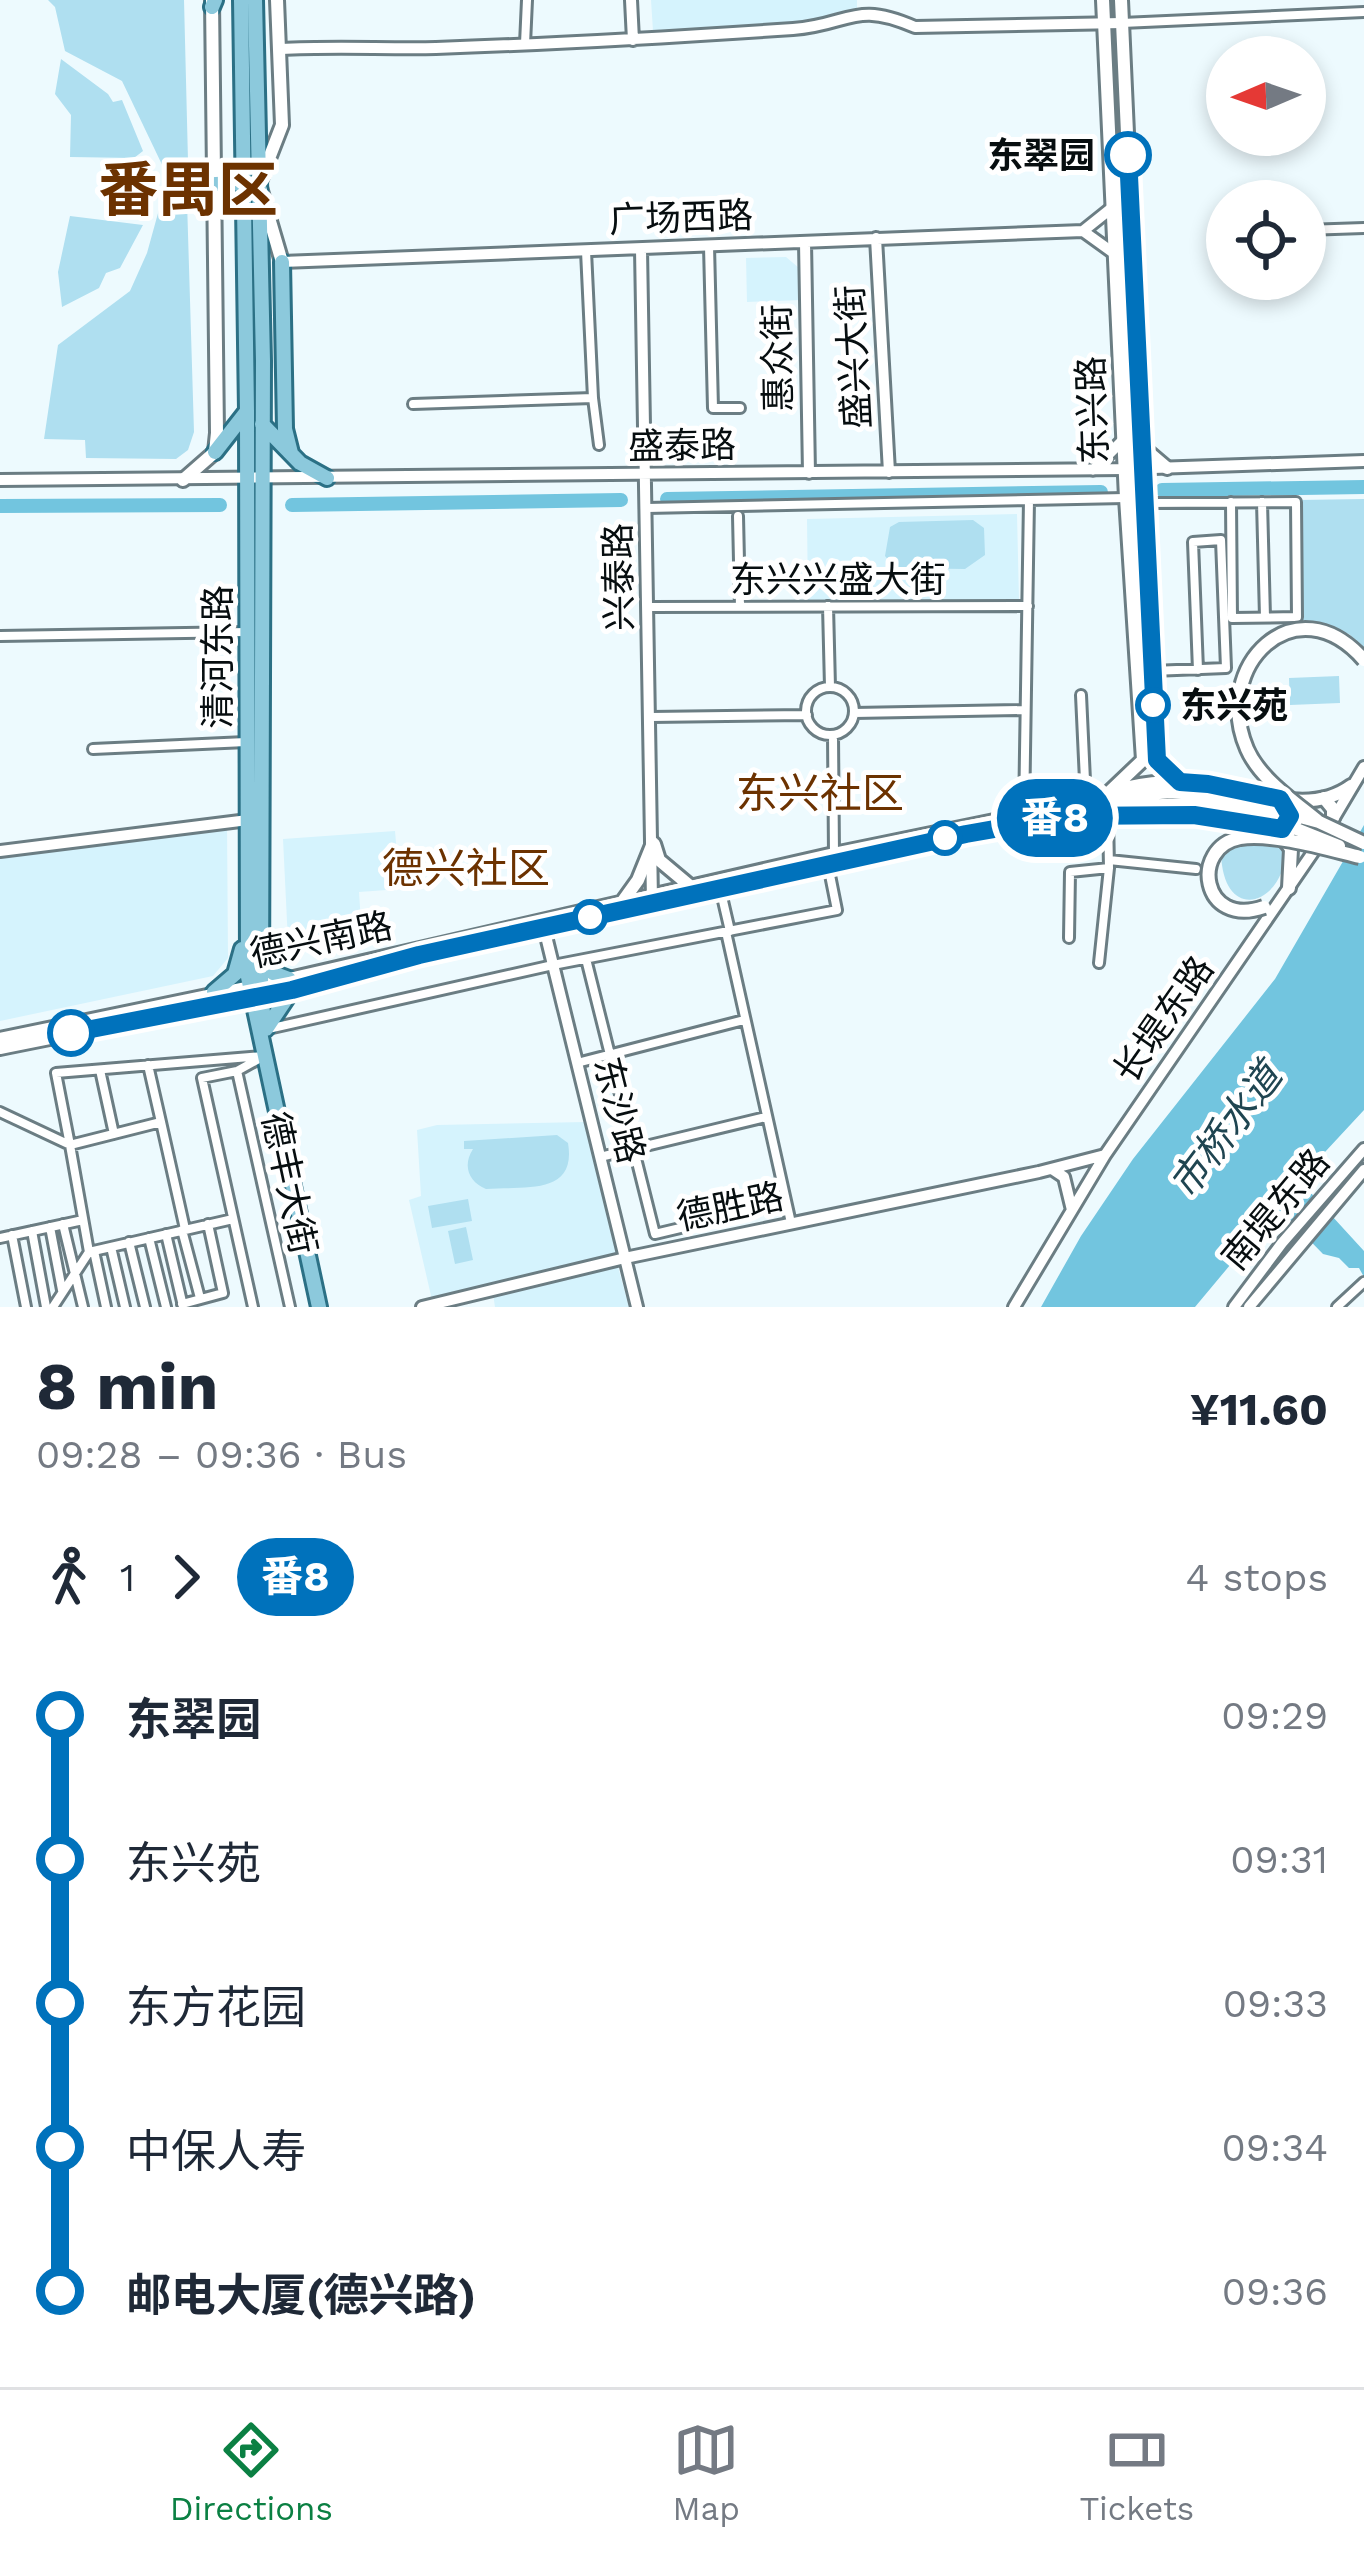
<!DOCTYPE html>
<html lang="en">
<head>
<meta charset="utf-8">
<style>
	:root { --surface:#fff; --page:#f2f2f3; --text:#1f2937; --muted:#747a83; --line:#e0e1e3; --accent:#0b8043 }
	body { margin:0; font-family:"Work Sans","Noto Sans SC",sans-serif; background:var(--page); color:var(--text); height:100vh; display:flex; flex-direction:column; font-size:45px; white-space:nowrap }
	* { box-sizing:border-box; margin:0 }
	p { font-size:39px; color:var(--muted) }
	.icon { flex:none; width:66px; height:66px; fill:none; stroke:currentColor; stroke-width:2; stroke-linecap:round; stroke-linejoin:round }
	.map { position:relative; height:1307px; overflow:hidden }
	.drawer { display:flex; flex-direction:column; background:var(--surface); flex:1 }
	.drawer>* { flex:none }
	.badge { padding:0 24px; border-radius:39px; font-size:42px; line-height:78px }
	.needle { width:78px; rotate:268deg }
	.tools { position:absolute; left:1206px; top:36px; display:grid; gap:24px }
	.tools a { display:grid; place-items:center; width:120px; height:120px; border-radius:50%; background:var(--surface); box-shadow:0 6px 18px #0003; font-size:60px }
	.map>.badge { position:absolute; translate:-50% -50%; box-shadow:0 0 0 6px #fff }
	.legs { display:flex; align-items:center; gap:18px; height:132px; padding:0 36px; font-size:39px }
	.legs p { margin-inline-start:auto }
	.summary { display:flex; align-items:center; justify-content:space-between; height:204px; padding:0 36px }
	h1 { font-size:66px; font-weight:700; line-height:90px }
	ul { padding:0 36px; list-style:none }
	li { display:flex; align-items:center; gap:42px; height:144px; font-size:45px }
	li i { display:grid; place-items:center; width:18px; height:100%; margin:0 15px; background:currentColor }
	li i::after { content:''; width:30px; height:30px; margin:-15px; border:9px solid; border-radius:50%; background:var(--surface) }
	li p { margin-inline-start:auto }
	li:first-child i { background:linear-gradient(#0000 50%,currentColor 0) }
	li:last-child i { background:linear-gradient(currentColor 50%,#0000 0) }
	.tab-bar { display:flex; justify-content:space-around; align-items:center; height:168px; border-top:3px solid var(--line); background:var(--surface); font-size:33px; color:var(--muted) }
	.tab-bar a { display:grid; justify-items:center; gap:6px }
	.tab-bar .selected { color:var(--accent) }
	.map>svg:first-child { display:block }
	.built { fill:#d5f3fd }
	.green { fill:#afdff0 }
	.water { fill:#72c5df }
	.lines { fill:none; stroke-linecap:round; stroke-linejoin:round }
	.river { stroke:#72c5df; stroke-width:14 }
	.minor-casing { stroke:#6b7d83; stroke-width:14 }
	.tertiary-casing { stroke:#6b7d83; stroke-width:16 }
	.secondary-casing { stroke:#6b7d83; stroke-width:18 }
	.primary-casing { stroke:#2b7085; stroke-width:20 }
	.minor { stroke:#fff; stroke-width:8 }
	.tertiary { stroke:#fff; stroke-width:10 }
	.secondary { stroke:#fff; stroke-width:12 }
	.primary { stroke:#8cc9dc; stroke-width:14 }
	.secondary-bridge-casing { stroke:#6b7d83; stroke-width:18; stroke-linecap:butt }
	.secondary-bridge { stroke:#fff; stroke-width:12 }
	.line-1-casing { stroke:#fff; stroke-width:27 }
	.line-1 { stroke:#0072bc; stroke-width:18 }
	.stop-1-dot { fill:#fff; stroke:#0072bc; stroke-width:6 }
	.labels { text-anchor:middle; stroke-width:10; stroke-linejoin:round; paint-order:stroke }
	.stop-label { font-size:36px; font-weight:bold; fill:#070e10; stroke:#fff; text-anchor:end }
	.street-label { font-size:36px; fill:#070e10; stroke:#fff }
	.water-label { font-size:39px; font-style:italic; fill:#1f4551; stroke:#fff }
	.quarter-label { font-size:42px; fill:#6c3200; stroke:#fff }
	.town-label { font-size:60px; font-weight:bold; fill:#6c3200; stroke:#fff }
</style>
</head>
<body>
<div class="map">
<svg width="1364" height="1307" viewBox="0 0 1364 1307">
	<rect width="100%" height="100%" fill="#edfafe"/>
	<path class="built" d="M651 0H857V10L761 29 653 31Z
		M786 257 799 268 801 300 747 302 746 258Z
		M1017 514 1019 600 808 602 807 519Z
		M227 824 228 958 213 976 0 1021V855Z
		M395 831 400 889 359 892 362 938 288 942 283 839Z
		M586 1122 617 1253 432 1300 409 1200 421 1196 417 1130 437 1125Z
		M618 1267 629 1307H495L493 1294Z"/>
	<path class="green" d="M48 0H184L188 161 178 166V173H166L122 81 65 51 55 7Z
		M61 59 108 94 113 102 122 100 143 151 134 158 70 157 71 115 55 94Z
		M187 201 194 432 188 450 176 459 86 458 85 440 44 439 58 345 130 291 147 253 160 206Z
		M70 216 143 225 120 268 106 273 99 288 62 307 58 272Z
		M1364 499V648L1349 634 1298 619 1299 500Z
		M973 520 984 528 985 555 965 569 895 568 885 556 890 527 899 522Z
		M1339 676 1340 703 1290 705 1289 678Z
		M1235 843 1286 848C1286 903 1224 927 1221 854Z
		M557 1135 568 1143C577 1196 524 1186 486 1189 469 1182 462 1166 473 1149H464V1141Z
		M468 1199 472 1221 432 1228 428 1206Z
		M466 1227 473 1260 455 1264 448 1231Z"/>
	<path class="water" d="M1364 825V1110L1299 1180 1364 1251V1277L1359 1268H1349L1339 1258 1323 1254 1281 1211 1276 1210 1195 1307H1041L1081 1236 1133 1159 1275 979Z"/>
	<g class="lines">
		<path class="river" d="M1162 490 1364 487
			M667 499 1101 492
			M292 505 621 500
			M0 506 220 505"/>
		<defs>
			<path id="minor" d="M1122 23 1364 12
				M525 44 527 0
				M1305 230 1364 228
				M709 246 713 408H740
				M593 398 599 445
				M413 404 593 398 586 251
				M1262 502 1265 617
				M1144 503 1296 502 1297 617 1232 618 1231 502
				M647 508 1125 498
				M738 516 740 607
				M828 606 830 687
				M649 607 1028 606
				M0 636 247 632
				M1152 671C1177 670 1202 669 1226 668L1221 540 1193 542 1198 670
				M806 711a24 24 0 1 1 48 0a24 24 0 1 1-48 0Z
				M1081 695 1086 802
				M854 713 1025 710
				M651 717 807 715
				M833 735 834 854
				M93 749 246 742
				M1024 816 1029 500
				M1109 860 1196 869
				M720 888 730 931
				M726 932 791 1223
				M1069 938 1070 872 1109 868
				M586 959 655 1234 786 1203
				M1099 963 1109 868 1108 815
				M268 1029 553 965 837 910 828 865
				M577 1063 744 1020
				M148 1065 161 1122
				M100 1070 114 1134
				M237 1071 290 1307
				M0 1112 70 1145 89 1252
				M600 1157 766 1117
				M63 1224 83 1307
				M50 1227 62 1290
				M185 1229 161 1122 70 1145 56 1073 263 1056
				M182 1230 200 1298
				M32 1231 46 1307
				M166 1234 183 1306
				M12 1235 26 1307
				M0 1238 83 1220
				M149 1238 166 1307
				M129 1242 145 1307
				M111 1247 125 1307
				M94 1251 106 1307
				M182 1304 223 1293 208 1224
				M53 1307 89 1252 233 1219
				M253 1307 202 1078 237 1071 257 1060
				M1337 1307 1364 1282"/>
			<path id="tertiary" d="M631 0 633 40
				M281 49C333 46 384 49 436 48 555 44 674 37 793 29 850 25 854 0 915 27L1122 23
				M1083 231 1115 254
				M1083 231 1113 207
				M876 238 889 472
				M805 242 809 473
				M641 249 652 900
				M282 262 1083 231
				M1093 470 1123 440
				M0 480 1124 469 1364 461
				M1332 821 1364 767
				M0 851 248 820
				M544 928 637 1307
				M1052 1169 1064 1177 1072 1210
				M422 1307 625 1258 1039 1172 1105 1155
				M1014 1307 1105 1155 1320 842
				M1234 1307 1282 1243 1364 1149
				M1249 1307 1364 1170"/>
			<path id="secondary" d="M277 0 282 125 259 184 282 262
				M1121 0 1154 731 1157 760 1180 783
				M1140 445 1167 468
				M183 480 215 452 217 433 212 1
				M1118 790C1147 781 1183 780 1212 784 1257 792 1310 816 1351 786
				M1324 798 1333 809V818
				M1102 799 1143 760 1126 498 1103 0
				M1120 815C1163 813 1267 809 1291 849L1289 888
				M1015 825C1082 814 1147 800 1216 806
				M654 844 659 860 690 886
				M623 901 638 880 653 843
				M639 906 883 852
				M0 1039 289 979 834 854 1101 799 1169 792 1219 795
				M0 1048C127 1022 255 1000 380 966"/>
			<path id="primary" d="M241 0 247 411 248 977 319 1307
				M255 0 263 361 261 995 264 1021
				M212 7 215 0
				M215 184 245 183
				M282 262 285 429 291 453
				M262 424 300 463 327 478
				M215 452 247 411
				M262 959 273 973 289 979
				M214 992 235 974 242 949
				M266 1029 292 990"/>
		</defs>
		<use href="#minor" class="minor-casing"/>
		<use href="#tertiary" class="tertiary-casing"/>
		<use href="#secondary" class="secondary-casing"/>
		<use href="#primary" class="primary-casing"/>
		<use href="#minor" class="minor"/>
		<use href="#tertiary" class="tertiary"/>
		<use href="#secondary" class="secondary"/>
		<use href="#primary" class="primary"/>
		<defs>
			<path id="secondary-bridge" d="M1219 795 1319 822 1364 843
				M1216 806 1274 820 1339 846
				M1319 822C1295 802 1260 779 1247 749 1211 666 1296 582 1364 660
				M1264 907C1201 929 1190 847 1240 838 1274 833 1327 849 1360 857"/>
		</defs>
		<use href="#secondary-bridge" class="secondary-bridge-casing"/>
		<use href="#secondary-bridge" class="secondary-bridge"/>
	</g>
	<g class="lines">
		<defs>
			<path id="line-1" d="M71 1033 292 990 419 955 966 834 1069 816 1194 815 1282 829 1290 816 1280 799 1208 784 1180 782 1157 760 1128 155"/>
		</defs>
		<use href="#line-1" class="line-1-casing"/>
		<use href="#line-1" class="line-1"/>
	</g>
	<g class="stop-1-dot">
		<circle cx="1128" cy="155" r="21"/>
		<circle cx="1153" cy="705" r="15"/>
		<circle cx="945" cy="838" r="15"/>
		<circle cx="590" cy="917" r="15"/>
		<circle cx="71" cy="1033" r="21"/>
	</g>
	<g class="labels">
		<g class="stop-label">
			<text x="1095" y="168">东翠园</text>
			<text x="1180" y="718" text-anchor="start">东兴苑</text>
		</g>
		<g class="street-label">
			<text transform="translate(681 217) rotate(-2)" y="13">广场西路</text>
			<text transform="translate(853 357) rotate(-93)" y="13">盛兴大街</text>
			<text transform="translate(777 358) rotate(-91)" y="13">惠众街</text>
			<text transform="translate(1092 410) rotate(-92)" y="13">东兴路</text>
			<text transform="translate(682 445) rotate(-1)" y="13">盛泰路</text>
			<text transform="translate(618 577) rotate(-91)" y="13">兴泰路</text>
			<text x="838" y="592">东兴兴盛大街</text>
			<text transform="translate(217 657) rotate(-90)" y="13">清河东路</text>
			<text transform="translate(321 939) rotate(-12)" y="13">德兴南路</text>
			<text transform="translate(1163 1019) rotate(-55)" y="13">长堤东路</text>
			<text transform="translate(620 1110) rotate(76)" y="13">东沙路</text>
			<text transform="translate(290 1183) rotate(78)" y="13">德丰大街</text>
			<text transform="translate(730 1206) rotate(-12)" y="13">德胜路</text>
			<text transform="translate(1275 1209) rotate(-50)" y="13">南堤东路</text>
		</g>
		<g class="water-label">
			<text transform="translate(1225 1130) rotate(-53)" y="14">市桥水道</text>
		</g>
		<g class="quarter-label">
			<text x="820" y="808">东兴社区</text>
			<text x="466" y="883">德兴社区</text>
		</g>
		<g class="town-label">
			<text x="188" y="211">番禺区</text>
		</g>
	</g>
</svg>
<div class="tools">
<a><svg class="needle" viewBox="-14 -14 28 28"><path d="M0-13l5 13h-10z" fill="#e53935"/><path d="M0 13l5-13h-10z" fill="#747a83"/></svg></a>
<a><svg class="icon" aria-label="locate" viewBox="0 0 24 24"><circle cx="12" cy="12" r="6"/><path d="M12 2v4M12 18v4M2 12h4M18 12h4"/></svg></a>
</div>
<b class="badge" style="left:1055px;top:818px;background:#0072bc;color:#fff">番8</b>
</div>
<section class="drawer">
<div class="summary"><div><h1>8 min</h1><p>09:28 – 09:36 · Bus</p></div><b>¥11.60</b></div>
<div class="legs"><svg class="icon" aria-label="walk" viewBox="0 0 24 24"><circle cx="13" cy="4" r="2"/><path d="M13 8l-2 6 4 7M11 14l-3 7M7 12l3-4h3l4 4"/></svg>1<svg class="icon" aria-label="forward" viewBox="0 0 24 24"><path d="M9 5l7 7-7 7"/></svg><b class="badge" style="background:#0072bc;color:#fff">番8</b><p>4 stops</p></div>
<ul>
<li><i style="color:#0072bc"></i><b>东翠园</b><p>09:29</p></li>
<li><i style="color:#0072bc"></i><span>东兴苑</span><p>09:31</p></li>
<li><i style="color:#0072bc"></i><span>东方花园</span><p>09:33</p></li>
<li><i style="color:#0072bc"></i><span>中保人寿</span><p>09:34</p></li>
<li><i style="color:#0072bc"></i><b>邮电大厦(德兴路)</b><p>09:36</p></li>
</ul>
</section>
<nav class="tab-bar">
<a class="selected"><svg class="icon" aria-label="directions" viewBox="0 0 24 24"><path d="M12 3l9 9-9 9-9-9zM9 14v-3h6M13 9l2 2-2 2"/></svg>Directions</a>
<a><svg class="icon" aria-label="map" viewBox="0 0 24 24"><path d="M3 6l6-2 6 2 6-2v14l-6 2-6-2-6 2zM9 4v14M15 6v14"/></svg>Map</a>
<a><svg class="icon" aria-label="tickets" viewBox="0 0 24 24"><path d="M3 7h18v10H3zM15 7v10"/></svg>Tickets</a>
</nav>
</body>
</html>
